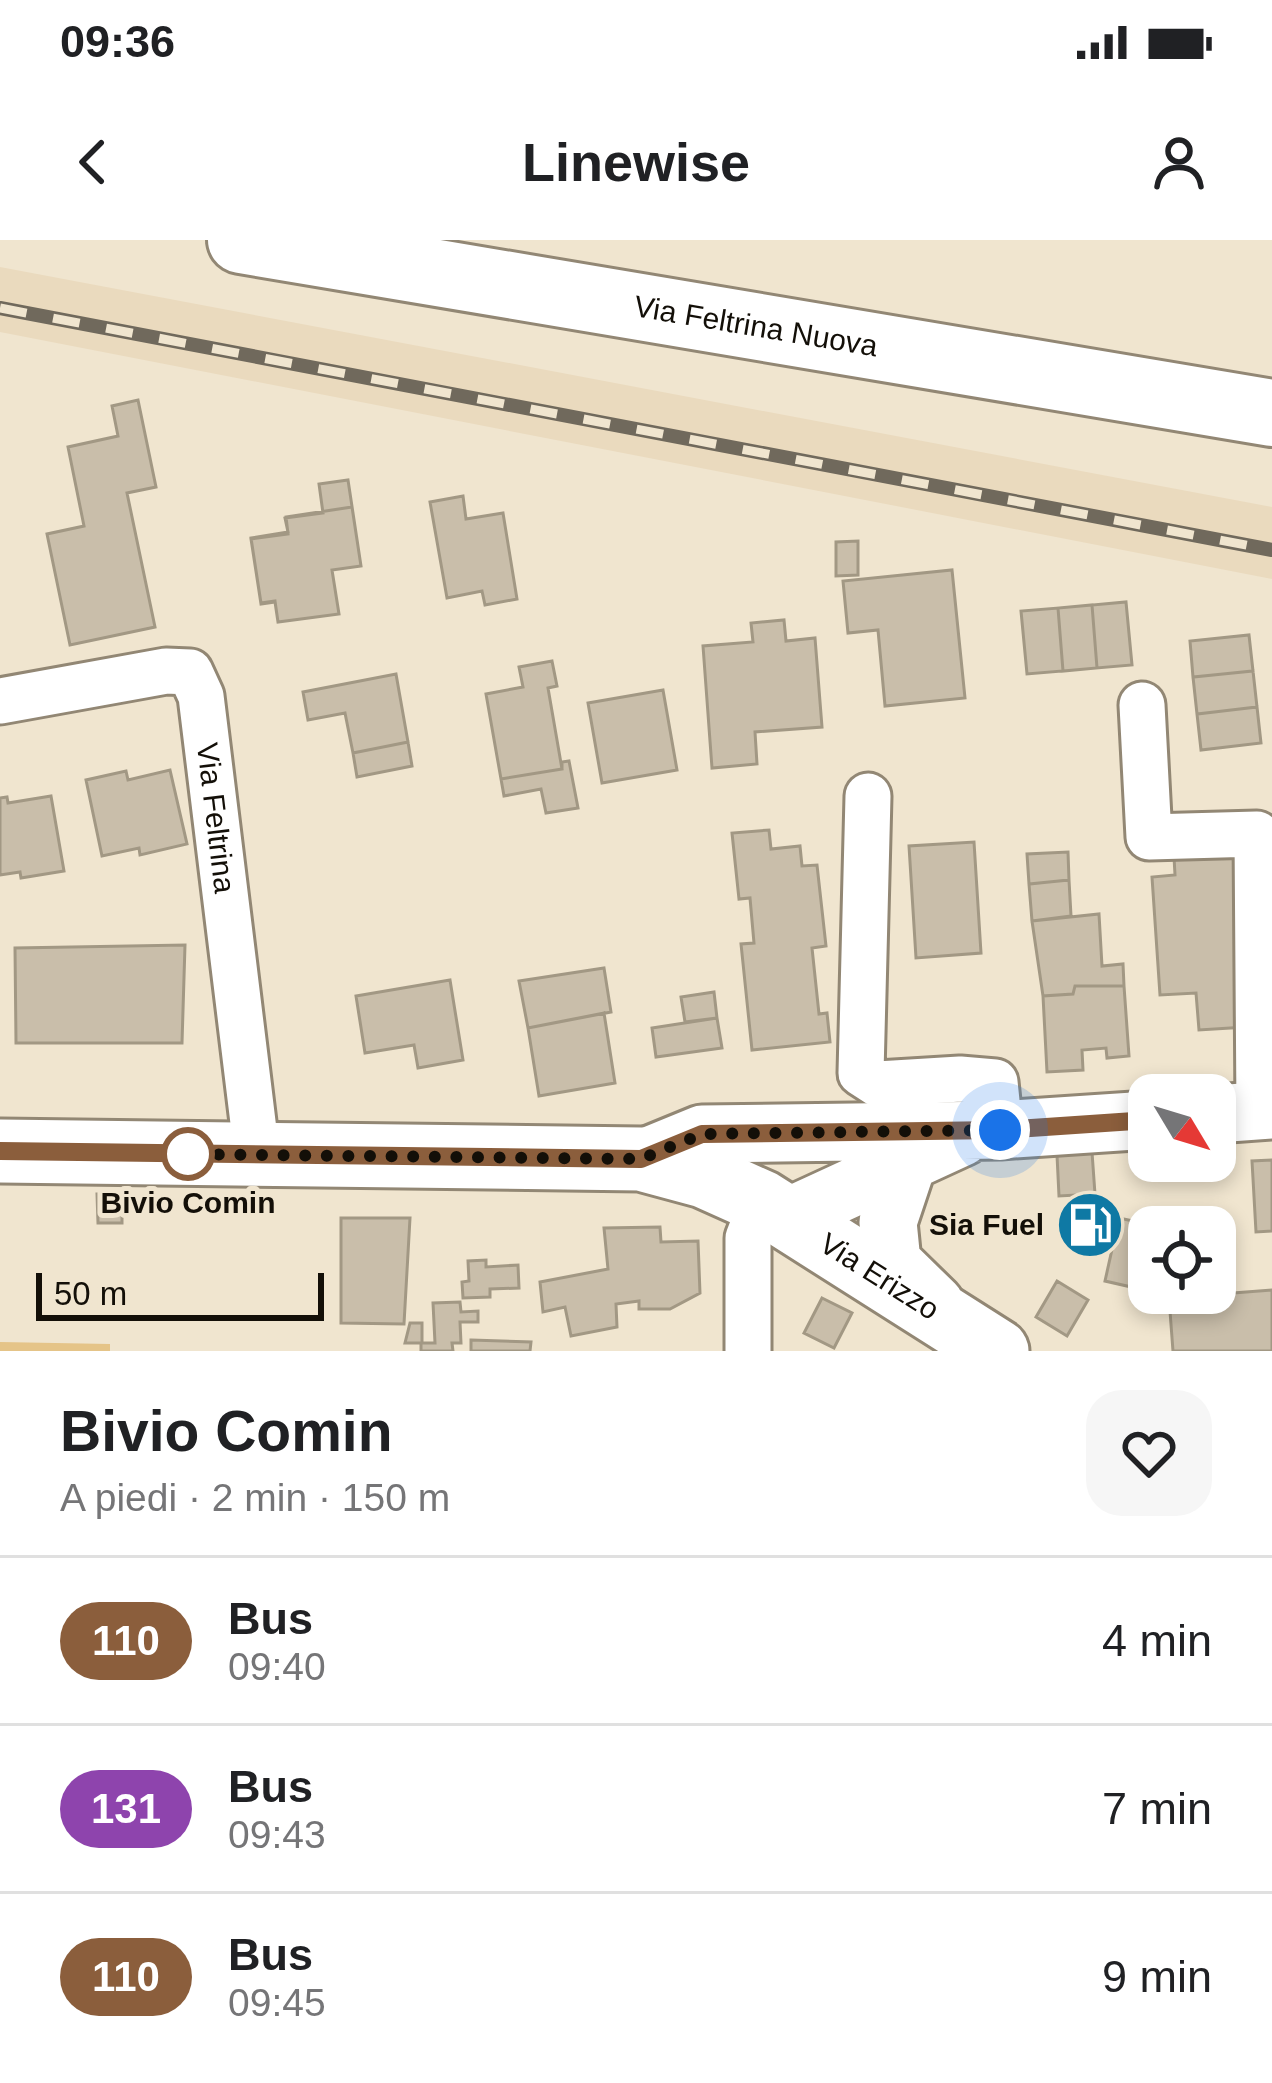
<!DOCTYPE html>
<html lang="it">
<head>
<meta charset="utf-8">
<style>
	:root { --surface:#fff; --page:#f6f6f6; --text:#202124; --muted:#757577; --line:#e0e0e0 }
	body { margin:0; font-family:Arial,sans-serif; background:var(--page); color:var(--text); height:100vh; display:flex; flex-direction:column; font-size:45px; white-space:nowrap }
	* { box-sizing:border-box; margin:0 }
	p { font-size:39px; color:var(--muted) }
	.icon { flex:none; width:66px; height:66px; fill:none; stroke:currentColor; stroke-width:2; stroke-linecap:round; stroke-linejoin:round }
	.map { position:relative; height:1111px; overflow:hidden }
	.details { display:flex; flex-direction:column; background:var(--surface); flex:1 }
	.details>* { flex:none }
	.badge { padding:0 24px; border-radius:39px; font-size:42px; line-height:78px }
	.needle { width:78px; rotate:128deg }
	.tools { position:absolute; left:1128px; top:834px; display:grid; gap:24px }
	.tools a { display:grid; place-items:center; width:108px; height:108px; border-radius:24px; background:var(--surface); box-shadow:0 6px 18px #0003; font-size:60px }
	.scale { position:absolute; left:36px; bottom:30px; width:288px; box-sizing:border-box; padding-left:12px; border:6px solid #130f08; border-top:0; font-size:33px; line-height:42px; white-space:nowrap; color:#130f08; -webkit-text-stroke:9px #f0e5cf; paint-order:stroke }
	.you { position:absolute; width:60px; height:60px; margin:-30px; border:9px solid #fff; border-radius:50%; background:#1a73e8; box-shadow:0 0 0 18px #1a73e833 }
	.map>.badge { position:absolute; translate:-50% -50%; box-shadow:0 0 0 6px #fff }
	.round { display:grid; place-items:center; flex:none; width:126px; height:126px; border-radius:36px; background:var(--page) }
	.summary { display:flex; align-items:center; justify-content:space-between; height:204px; padding:0 60px }
	h1 { font-size:57px; font-weight:800; line-height:90px }
	ul { padding:0; list-style:none }
	li { display:flex; align-items:center; gap:36px; height:168px; padding:0 60px; border-top:3px solid var(--line) }
	li div { flex:1 }
	li b { display:block; font-size:45px }
	li em { font-style:normal }
	li .badge { min-width:132px; font-weight:700; text-align:center }
	.status { display:flex; justify-content:space-between; align-items:center; height:84px; padding:0 60px; background:var(--surface); direction:ltr }
	.status svg { height:33px; fill:currentColor }
	header { display:flex; justify-content:space-between; align-items:center; height:156px; padding:0 60px; background:var(--surface); font-size:54px; font-weight:800 }
	.map>svg:first-child { display:block }
	.built { fill:#eadabe }
	.green { fill:#e5c488 }
	.building { fill:#c9beaa; stroke:#a29884; stroke-width:3 }
	.lines { fill:none; stroke-linecap:round; stroke-linejoin:round }
	.minor-casing { stroke:#928774; stroke-width:51 }
	.tertiary-casing { stroke:#928774; stroke-width:63 }
	.secondary-casing { stroke:#928774; stroke-width:69 }
	.primary-casing { stroke:#928774; stroke-width:72 }
	.minor { stroke:#fff; stroke-width:45 }
	.tertiary { stroke:#fff; stroke-width:57 }
	.secondary { stroke:#fff; stroke-width:63 }
	.primary { stroke:#fff; stroke-width:66 }
	.rail-casing { stroke:#70695c; stroke-width:14 }
	.rail { stroke:#f0e5cf; stroke-width:9; stroke-dasharray:27; stroke-linecap:butt }
	.line-casing { stroke:#fff; stroke-width:27 }
	.line { stroke:#8b5e3c; stroke-width:18 }
	.walk { stroke:#130f08; stroke-width:12; stroke-dasharray:0 21.6 }
	.stop-dot { fill:#fff; stroke:#8b5e3c; stroke-width:6 }
	.labels { text-anchor:middle; stroke-width:10; stroke-linejoin:round; paint-order:stroke }
	.street-label { font-size:30px; fill:#130f08; stroke:#f0e5cf }
	.stop-label { font-size:30px; font-weight:bold; fill:#130f08; stroke:#f0e5cf }
	.poi-label { font-size:30px; font-weight:bold; fill:#130f08; stroke:#f0e5cf; text-anchor:end }
</style>
</head>
<body>
<div class="status"><b>09:36</b><svg viewBox="0 0 49 12"><path d="M0 12V9h3v3zM5 12V6h3v6zM10 12V3h3v9zM15 12V0h3v12zM26 1h20v11H26zM47 4h2v5h-2z"/></svg></div>
<header><svg class="icon" aria-label="back" viewBox="0 0 24 24"><path d="M15 5l-7 7 7 7"/></svg>Linewise<svg class="icon" aria-label="person" viewBox="0 0 24 24"><circle cx="12" cy="8" r="4"/><path d="M4 21q1-7 8-7t8 7"/></svg></header>
<div class="map">
<svg width="1272" height="1111" viewBox="0 0 1272 1111">
	<rect width="100%" height="100%" fill="#f0e5cf"/>
	<path class="built" d="M0 27 1272 267V339L0 92Z"/>
	<path class="green" d="M0 1102 110 1104V1111H0Z"/>
	<path class="building" d="M138 160 156 247 127 253 155 387 70 405 47 294 84 286 68 207 118 196 112 166Z
		M348 240 361 326 332 330 339 374 278 382 275 361 261 363 251 298 288 292 285 278 323 273 319 244Z
		M463 256 466 279 503 273 517 359 485 365 482 351 447 358 430 262Z
		M352 267 361 326 332 330 339 374 278 382 275 362 261 364 251 299 288 294 286 277Z
		M858 301V335L836 336V302Z
		M952 330 965 458 885 466 878 390 848 393 843 341Z
		M1126 362 1132 425 1097 428 1092 365Z
		M1092 365 1097 428 1063 431 1058 368Z
		M1058 368 1063 431 1027 434 1021 371Z
		M784 380 786 401 815 398 822 487 755 492 757 524 712 528 703 406 753 402 751 383Z
		M1249 395 1253 431 1193 437 1190 401Z
		M552 421 557 446 548 448 562 529 501 539 486 454 523 447 519 427Z
		M1253 431 1257 467 1197 474 1193 437Z
		M396 434 408 502 353 513 345 473 308 480 303 452Z
		M663 450 677 530 602 543 588 463Z
		M1257 467 1261 503 1201 510 1197 474Z
		M408 502 412 526 357 537 353 513Z
		M569 521 578 568 546 573 541 549 504 556 501 539 562 529V522Z
		M170 530 187 604 140 615 139 608 102 616 86 540 126 531 128 540Z
		M51 556 64 631 21 638 20 632 0 635V558L7 557 8 563Z
		M769 590 771 609 800 606 802 626 817 625 826 706 812 708 819 774 827 773 830 802 752 810 741 704 754 703 750 658 739 659 732 593Z
		M974 602 981 713 916 718 909 606Z
		M1068 612 1069 640 1029 644 1027 614Z
		M1233 613 1246 787 1199 790 1196 753 1160 755 1152 637 1175 635 1174 617Z
		M1069 640 1071 676 1032 681 1029 644Z
		M1099 674 1102 726 1123 724 1124 746H1075L1073 754 1043 756 1032 681Z
		M185 705 182 803H16L15 708Z
		M604 728 611 772 528 788 519 741Z
		M450 740 463 820 418 828 414 805 365 813 356 756Z
		M1075 746H1124L1129 816 1107 818 1106 808 1082 810 1083 830 1047 832 1043 756 1073 754Z
		M714 752 717 778 685 782 681 757Z
		M604 773 615 843 539 856 528 788Z
		M717 778 722 808 656 817 652 788Z
		M1092 912 1095 954 1059 956 1057 915Z
		M1272 920V991L1256 992 1252 921Z
		M97 954H122V983H98Z
		M341 978H410L404 1084 341 1083Z
		M1119 978 1161 987H1149V1051L1105 1041Z
		M660 987 661 1002 698 1001 700 1053 670 1069H639V1061L616 1064 617 1087 571 1096 565 1067 543 1072 540 1042 608 1029 604 988Z
		M486 1020V1027L518 1025 519 1048 490 1049V1057L463 1058 462 1042 469 1041 468 1021Z
		M1057 1041 1088 1060 1067 1096 1036 1077Z
		M1272 1050V1111H1173L1169 1058Z
		M822 1058 852 1073 834 1108 804 1093Z
		M460 1062 461 1072 478 1071V1082H460L461 1103H452L453 1111H421V1103H435L433 1063Z
		M410 1083H422V1103H405Z
		M471 1100 531 1102 530 1111H471Z"/>
	<g class="lines">
		<defs>
			<g id="minor">
				<path id="s1" d="M0 461 166 431 190 432 201 456 257 915"/>
				<path d="M1142 465 1149 597 1257 594 1259 871"/>
				<path d="M868 556 861 833 878 844 960 839 995 842 1000 890"/>
				<path d="M748 1111V998L762 962"/>
			</g>
			<path id="tertiary" d="M1215 874 1272 870
				M641 919 702 894 1000 890 1149 880
				M908 922 888 982 892 1022 935 1064
				M786 978 962 897"/>
			<g id="secondary">
				<path id="s2" d="M0 911 641 919 704 936 762 962 997 1111"/>
			</g>
			<g id="primary">
				<path id="s3" d="M241 0 1272 173"/>
			</g>
		</defs>
		<use href="#minor" class="minor-casing"/>
		<use href="#tertiary" class="tertiary-casing"/>
		<use href="#secondary" class="secondary-casing"/>
		<use href="#primary" class="primary-casing"/>
		<use href="#minor" class="minor"/>
		<use href="#tertiary" class="tertiary"/>
		<use href="#secondary" class="secondary"/>
		<use href="#primary" class="primary"/>
		<defs>
			<path id="rail" d="M0 68 1272 310"/>
		</defs>
		<use href="#rail" class="rail-casing"/>
		<use href="#rail" class="rail"/>
	</g>
	<g class="lines">
		<defs>
			<path id="line" d="M0 911 641 919 702 894 1000 890 1149 880"/>
		</defs>
		<use href="#line" class="line-casing"/>
		<use href="#line" class="line"/>
		<path class="walk" d="M188 914H171L641 919 702 894 1000 890"/>
	</g>
	<defs>
		<symbol id="fuel-disc" viewBox="-11 -11 22 22"><circle r="9.5" fill="#0f79a4" stroke="#f0e5cf"/><path d="M-5.5-6h7V0h2V4h1.3V-2.5L3-4.5l.8-.8L6-3V5H2.5V1h-1V6h-7ZM-4.2-4.7v3.2H.2V-4.7Z" fill="#fff"/></symbol>
	</defs>
	<g fill-rule="evenodd">
		<use href="#fuel-disc" x="1052" y="947" width="76" height="76"/>
	</g>
	<circle class="stop-dot" cx="188" cy="914" r="24"/>
	<g class="labels">
		<g class="street-label">
			<text dy="10" stroke="none"><textPath href="#s3" startOffset="522">Via Feltrina Nuova</textPath></text>
			<text dy="10" stroke="none"><textPath href="#s1" startOffset="342">Via Feltrina</textPath></text>
			<text dy="10" stroke="none"><textPath href="#s2" startOffset="909">Via Erizzo</textPath></text>
		</g>
		<g class="stop-label">
			<text x="188" y="973">Bivio Comin</text>
		</g>
		<g class="poi-label">
			<text x="1044" y="995">Sia Fuel</text>
		</g>
	</g>
</svg>
<div class="tools">
<a><svg class="needle" viewBox="-14 -14 28 28"><path d="M0-13l5 13h-10z" fill="#e53935"/><path d="M0 13l5-13h-10z" fill="#757577"/></svg></a>
<a><svg class="icon" aria-label="locate" viewBox="0 0 24 24"><circle cx="12" cy="12" r="6"/><path d="M12 2v4M12 18v4M2 12h4M18 12h4"/></svg></a>
</div>
<div class="scale">50 m</div>
<div class="you" style="left:1000px;top:890px"></div>
</div>
<section class="details">
<div class="summary"><div><h1>Bivio Comin</h1><p>A piedi · 2 min · 150 m</p></div><a class="round"><svg class="icon" aria-label="heart" viewBox="0 0 24 24"><path d="M12 20l-8-8c-3-5 5-10 8-4 3-6 11-1 8 4z"/></svg></a></div>
<ul>
<li><span class="badge" style="background:#8b5e3c;color:#fff">110</span><div><b>Bus</b><p>09:40</p></div><em>4 min</em></li>
<li><span class="badge" style="background:#8e44ad;color:#fff">131</span><div><b>Bus</b><p>09:43</p></div><em>7 min</em></li>
<li><span class="badge" style="background:#8b5e3c;color:#fff">110</span><div><b>Bus</b><p>09:45</p></div><em>9 min</em></li>
</ul>
</section>
</body>
</html>
